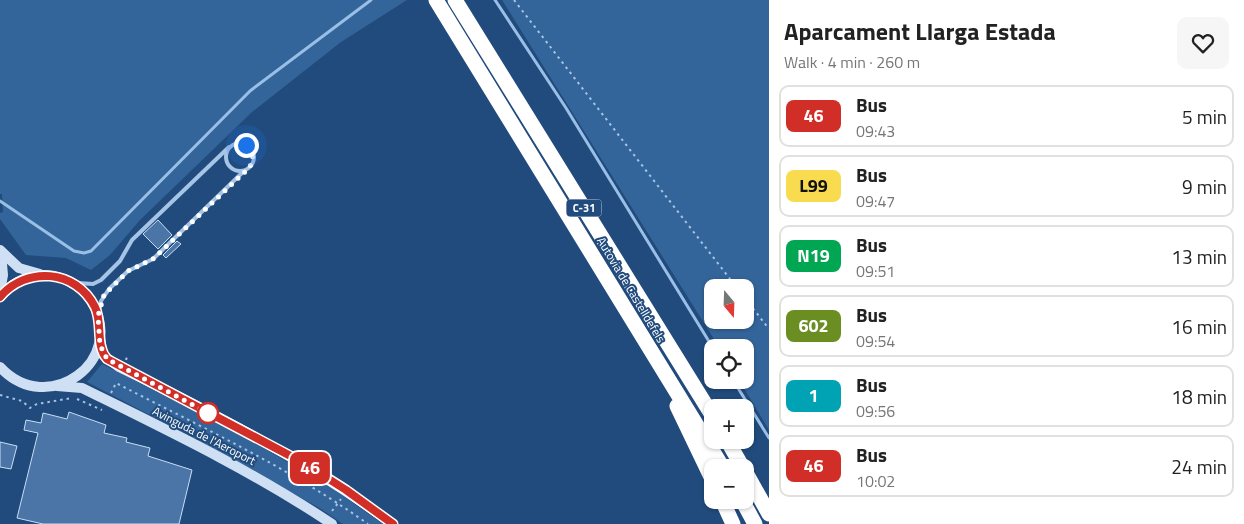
<!DOCTYPE html>
<html lang="en">
<head>
<meta charset="utf-8">
<style>
	:root { --surface:#fff; --page:#f6f6f6; --text:#222; --muted:#767676; --line:#e0e0e0 }
	body { margin:0; font-family:"Titillium Web",sans-serif; background:var(--page); color:var(--text); height:100vh; display:flex; flex-direction:column; font-size:19px; white-space:nowrap }
	* { box-sizing:border-box; margin:0 }
	p { font-size:16px; color:var(--muted) }
	.icon { flex:none; width:28px; height:28px; fill:none; stroke:currentColor; stroke-width:2; stroke-linecap:round; stroke-linejoin:round }
	.map { position:relative; flex:1; overflow:hidden }
	.details { display:flex; flex-direction:column; background:var(--surface); width:475px }
	.details>* { flex:none }
	.badge { padding:0 10px; border-radius:8px; font-size:18px; line-height:32px }
	.needle { width:32px; rotate:161deg }
	.fabs { position:absolute; left:704px; top:279px; display:grid; gap:10px }
	.fabs a { display:grid; place-items:center; width:50px; height:50px; border-radius:10px; background:var(--surface); box-shadow:0 1px 4px #0004; font-size:25px }
	.you { position:absolute; width:25px; height:25px; margin:-12px; border:4px solid #fff; border-radius:50%; background:#1a73e8; box-shadow:0 0 0 8px #1a73e833 }
	.map>.badge { position:absolute; translate:-50% -50%; box-shadow:0 0 0 2px #fff }
	.round { display:grid; place-items:center; flex:none; width:52px; height:52px; border-radius:10px; background:var(--page) }
	.headline { display:flex; align-items:center; justify-content:space-between; height:85px; padding:0 15px }
	h1 { font-size:24px; font-weight:700; line-height:38px }
	ul { padding:0; list-style:none }
	li { display:flex; align-items:center; gap:15px; height:62px; margin:0 10px 8px; padding:0 5px; border:2px solid var(--line); border-radius:10px }
	li div { flex:1 }
	li b { display:block; font-size:19px }
	li em { font-style:normal }
	li .badge { min-width:55px; font-weight:700; text-align:center }
	main { display:flex; flex:1; min-height:0 }
	.map>svg:first-child { display:block }
	.green { fill:#34659a; fill-rule:evenodd }
	.lines { fill:none; stroke-linecap:round; stroke-linejoin:round }
	.stream { stroke:#99bfe7; stroke-width:3 }
	.building { fill:#4a75a6; stroke:#c8ddf5 }
	.path { stroke:#a5c4e6; stroke-width:2; stroke-dasharray:2.5 4; stroke-linecap:butt }
	.lane { stroke:#a5c4e6; stroke-width:4 }
	.secondary { stroke:#cfe0f5; stroke-width:10 }
	.highway { stroke:#fff; stroke-width:15 }
	.line-casing { stroke:#fff; stroke-width:11 }
	.line { stroke:#d02e26; stroke-width:8 }
	.walk { stroke:#fff; stroke-width:5; stroke-dasharray:0 9 }
	.stop-dot { fill:#fff; stroke:#d02e26; stroke-width:2.5 }
	.labels { text-anchor:middle; stroke-width:4; stroke-linejoin:round; paint-order:stroke }
	.shield { fill:#214b7d; stroke:#bcc9d8; stroke-width:1 }
	.shield-label { font-size:11px; font-weight:bold; fill:#fff }
	.street-label { font-size:12px; fill:#fff; stroke:#214b7d }
</style>
</head>
<body>
<main>
<div class="map">
<svg width="769" height="524" viewBox="0 0 769 524">
	<rect width="100%" height="100%" fill="#214b7d"/>
	<path class="green" d="M0 0H407L341 42 252 112 140 220 110 255 91 270 66 258 26 255 0 219V213L3 212 2 194H0Z
		M502 0H769V430L739 380H745V348L719 347ZM712 288H745V320H712Z
		M102 364 240 434 336 491 383 524H343L321 509 226 455 87 382Z"/>
	<g class="lines">
		<path class="stream" d="M495 0 566 108 713 348
			M0 201 74 251 84 253 91 251 250 91 371 0
			M733 380 769 438"/>
	</g>
	<path class="building" d="M158 220 172 235 158 249 143 234Z
		M177 241 181 244 166 258 163 255Z
		M69 412 106 425 104 433 127 438 126 442 150 448 148 456 192 470 179 524H43L17 518 38 433 24 430 26 420 41 423 43 413 67 419Z
		M0 442 17 446 11 469 0 467Z"/>
	<g class="lines">
		<path class="path" d="M514 0 737 288
			M745 298 769 329
			M126 360 128 354
			M111 393 116 383C203 428 288 467 368 524
			M0 395 22 401 30 408 37 404 72 398
			M77 399 102 410
			M332 511 341 499"/>
		<path class="lane" d="M226 157a14 14 0 1 1 28 0a14 14 0 1 1-28 0Z
			M78 283 93 284 101 280 120 261 132 240 229 147
			M99 312 101 301 109 289 128 271 153 259 245 170"/>
		<path class="secondary" d="M0 250 19 268 40 274
			M0 291 3 275 1 253
			M0 297C13 281 33 272 54 276 69 279 83 288 91 301 128 360 48 419 0 367
			M100 338 103 355 119 367C214 413 308 462 393 524
			M57 386 82 388C167 430 253 471 332 524"/>
		<path class="highway" d="M436 0 723 468
			M455 0 712 415
			M677 406 712 479
			M727 440 743 468
			M745 471 769 514
			M722 500 733 524
			M742 500 755 524"/>
	</g>
	<g class="lines">
		<defs>
			<path id="line" d="M0 297C26 266 76 269 95 307 103 324 95 345 107 359L302 462 346 490 393 524"/>
		</defs>
		<use href="#line" class="line-casing"/>
		<use href="#line" class="line"/>
		<path class="walk" d="M208 413 107 359 100 345 98 316 104 295 128 271 153 259 250 167 253 155 246 145"/>
	</g>
	<circle class="stop-dot" cx="208" cy="413" r="10"/>
	<g class="labels">
		<rect class="shield" x="566.5" y="199.5" width="35" height="17" rx="4"/>
		<g class="shield-label">
			<text x="584" y="212">C-31</text>
		</g>
		<g class="street-label">
			<text transform="translate(631 290) rotate(59)" y="4">Autovia de Castelldefels</text>
			<text transform="translate(204 436) rotate(27)" y="4">Avinguda de l'Aeroport</text>
		</g>
	</g>
</svg>
<div class="fabs">
<a><svg class="needle" viewBox="-14 -14 28 28"><path d="M0-13l5 13h-10z" fill="#e53935"/><path d="M0 13l5-13h-10z" fill="#767676"/></svg></a>
<a><svg class="icon" aria-label="locate" viewBox="0 0 24 24"><circle cx="12" cy="12" r="6"/><path d="M12 2v4M12 18v4M2 12h4M18 12h4"/></svg></a>
<a>+</a>
<a>−</a>
</div>
<div class="you" style="left:246px;top:145px"></div>
<b class="badge" style="left:310px;top:468px;background:#d02e26;color:#fff">46</b>
</div>
<section class="details">
<div class="headline"><div><h1>Aparcament Llarga Estada</h1><p>Walk · 4 min · 260 m</p></div><a class="round"><svg class="icon" aria-label="heart" viewBox="0 0 24 24"><path d="M12 20l-8-8c-3-5 5-10 8-4 3-6 11-1 8 4z"/></svg></a></div>
<ul>
<li><span class="badge" style="background:#d02e26;color:#fff">46</span><div><b>Bus</b><p>09:43</p></div><em>5 min</em></li>
<li><span class="badge" style="background:#f9db4f;color:#111">L99</span><div><b>Bus</b><p>09:47</p></div><em>9 min</em></li>
<li><span class="badge" style="background:#00a651;color:#fff">N19</span><div><b>Bus</b><p>09:51</p></div><em>13 min</em></li>
<li><span class="badge" style="background:#6b8e23;color:#fff">602</span><div><b>Bus</b><p>09:54</p></div><em>16 min</em></li>
<li><span class="badge" style="background:#00a3b4;color:#fff">1</span><div><b>Bus</b><p>09:56</p></div><em>18 min</em></li>
<li><span class="badge" style="background:#d02e26;color:#fff">46</span><div><b>Bus</b><p>10:02</p></div><em>24 min</em></li>
</ul>
</section>
</main>
</body>
</html>
